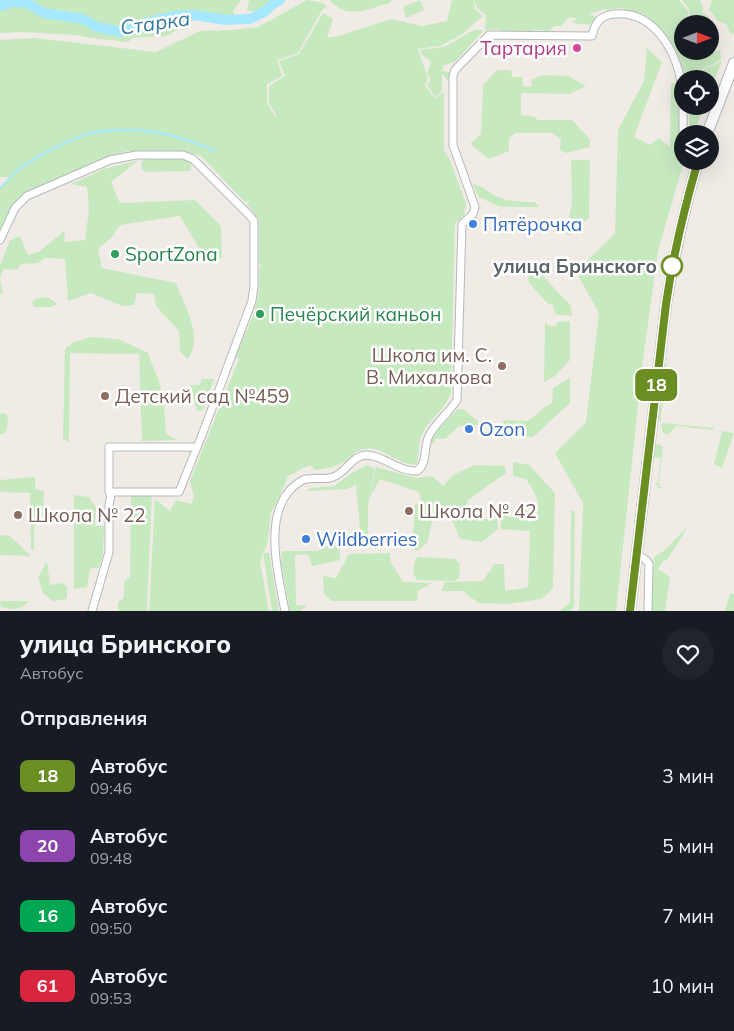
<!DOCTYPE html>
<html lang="ru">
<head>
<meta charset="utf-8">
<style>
	:root { --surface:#171b24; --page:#20242c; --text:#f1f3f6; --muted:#9ea1a6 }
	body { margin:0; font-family:Mulish,sans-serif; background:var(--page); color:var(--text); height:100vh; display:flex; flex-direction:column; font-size:19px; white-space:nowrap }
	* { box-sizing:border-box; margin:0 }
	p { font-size:16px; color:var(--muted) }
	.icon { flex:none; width:28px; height:28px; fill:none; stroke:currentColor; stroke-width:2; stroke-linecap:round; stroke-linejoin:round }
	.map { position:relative; height:611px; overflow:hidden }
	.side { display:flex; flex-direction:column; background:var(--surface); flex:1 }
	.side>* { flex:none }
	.badge { padding:0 10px; border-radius:8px; font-size:18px; line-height:32px }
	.needle { width:32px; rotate:90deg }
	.controls { position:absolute; left:674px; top:15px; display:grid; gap:10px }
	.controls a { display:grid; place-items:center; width:45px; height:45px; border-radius:50%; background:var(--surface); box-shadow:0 5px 20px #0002; font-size:25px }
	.map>.badge { position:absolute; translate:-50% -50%; box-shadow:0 0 0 2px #fff }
	h2 { padding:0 20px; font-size:19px; line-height:45px }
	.round { display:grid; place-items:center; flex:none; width:52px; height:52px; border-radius:26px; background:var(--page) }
	.overview { display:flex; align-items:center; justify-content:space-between; height:85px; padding:0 20px }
	h1 { font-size:24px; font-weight:800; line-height:38px }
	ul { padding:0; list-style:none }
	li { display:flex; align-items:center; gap:15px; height:70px; padding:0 20px }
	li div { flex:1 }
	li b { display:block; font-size:19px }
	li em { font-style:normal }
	li .badge { min-width:55px; font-weight:700; text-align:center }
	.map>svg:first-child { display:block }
	.green { fill:#c7e9c0 }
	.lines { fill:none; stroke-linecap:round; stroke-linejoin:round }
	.stream { stroke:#a6e8ff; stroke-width:2 }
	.river { stroke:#a6e8ff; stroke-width:10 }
	.street-casing { stroke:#b6b9bc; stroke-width:9 }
	.secondary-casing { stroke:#b6bbc0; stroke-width:12 }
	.street { stroke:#fff; stroke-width:7 }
	.secondary { stroke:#fff; stroke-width:10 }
	.line-casing { stroke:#fff; stroke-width:11 }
	.line { stroke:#6b8e23; stroke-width:8 }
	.hotel-dot { fill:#d1479c; stroke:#fff; stroke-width:2 }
	.shop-dot { fill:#3f7fe0; stroke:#fff; stroke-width:2 }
	.leisure-dot { fill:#2e9e5b; stroke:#fff; stroke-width:2 }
	.stop-dot { fill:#fff; stroke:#6b8e23; stroke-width:2.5 }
	.education-dot { fill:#8d6e63; stroke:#fff; stroke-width:2 }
	.labels { text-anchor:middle; stroke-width:5; stroke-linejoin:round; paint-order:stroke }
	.hotel-label { font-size:19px; fill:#b23c85; stroke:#fff; text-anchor:end }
	.shop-label { font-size:19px; fill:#366cbe; stroke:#fff; text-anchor:start }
	.leisure-label { font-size:19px; fill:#27864d; stroke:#fff; text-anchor:start }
	.stop-label { font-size:19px; font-weight:bold; fill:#5d6366; stroke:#fff; text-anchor:end }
	.education-label { font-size:19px; fill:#785e54; stroke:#fff; text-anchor:start }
	.water-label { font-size:20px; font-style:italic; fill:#35799c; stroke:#fff }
</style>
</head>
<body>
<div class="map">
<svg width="734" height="611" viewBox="0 0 734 611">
	<rect width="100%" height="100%" fill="#f0ece5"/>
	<path class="green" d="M31 0H241L233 11 236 18 212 16 195 19 167 36 133 38 128 42 83 37 77 35 20 32 0 33V8L22 4 42 14 83 21 96 29 120 33 129 31 126 28 116 29 66 11 46 9Z
		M249 0H284L262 11H247Z
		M307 0 320 2 327 6 322 10 298 53 277 60 282 76 267 84V102L275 117 276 115 269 103V86L285 76 279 61 299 54 323 13 333 19 327 38 342 35 391 19 422 26 447 21 452 0H679L688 11 689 24H682V51H710V45L715 43 714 50 706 55 720 50 721 60 703 69 688 72 703 70 722 61 711 89 710 79H686C679 49 667 31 642 13L637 15 624 13 623 8 602 10 589 14 596 17 598 22 593 25 572 23 577 18H568L562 26H554L550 31 533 30 534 27 529 34 495 36 501 29 485 30 486 15 478 9 474 0 475 9 483 16 461 35 440 46 418 49 428 79 425 86 435 98 444 92V150L450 160 466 204 464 215 455 223 451 392C446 410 427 420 421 437 418 445 419 456 417 464 400 466 388 451 373 449 354 446 352 460 338 465 331 468 322 469 315 470L310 465 288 476 284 487 271 513 267 546 262 553H269L279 611H272L263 553 260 562 269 611H149L155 499 170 511 176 500 191 504 194 497 190 481 238 361 239 357 235 358C243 337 255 317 258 295 260 284 258 274 261 263L259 264V220L247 204 250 201 245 202 201 156 188 152 127 151 110 157 26 193 12 206 0 235V188L11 177H0V40L34 38 156 52 200 31 232 30 258 27Z
		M330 0H392L390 3C369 8 347 21 330 0Z
		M420 0 424 10 406 18 403 7Z
		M682 0H700L703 6 702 12 709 17 715 40 712 44 710 43V24H690L689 9Z
		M712 0H734V33L731 35 726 24 718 21 709 9Z
		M474 30H484L456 61 443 66V71L449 72V82L442 74V91L435 97 427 85 431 79 427 74 431 62 421 54 420 50 444 47Z
		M647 48 662 62 634 137 650 145 659 138 670 147 671 83H677L680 151 684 161 658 251 643 360 616 611H579L583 503 555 453 586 422 599 313 576 272 615 233 618 130 644 81Z
		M497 70H511L512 77H522L523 86 531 87 532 79 544 75 568 76 586 86 569 94 521 93V115L535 117 538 120H572L590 139V147L566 153 560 150 561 139 552 133H516L509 138V151L489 159 470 144 481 134 483 85Z
		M689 106H704L694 134H689Z
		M182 158C189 160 195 164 189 171L146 172 141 168 142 161 147 159Z
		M139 160 111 182 120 203 195 200 221 226 222 258 206 260 180 216 120 225 112 237 98 249 102 268 176 283C184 305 204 336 188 359L180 352 179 331 156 306 154 294 137 293 134 305 122 306 91 293 68 301 65 259 45 258 38 263 21 264 17 270 4 269 0 277 3 295 0 294V265L10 240 20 236 28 255 39 252 64 231 65 242 85 240 89 210 87 187 71 184 104 169Z
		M571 160H590L589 218 568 236 562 228 569 218 572 203Z
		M472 184C485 187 484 189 494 195 506 202 521 201 535 202L539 207H500L479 197Z
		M521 218 533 222V227L527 229 521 223Z
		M528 273H540L571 306 572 316 555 314 553 305 548 304 529 283Z
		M47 297 58 304 50 307H35L32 303 34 299Z
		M570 321V360L555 376 544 382 545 322 549 326H556L557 322Z
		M91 337 118 339 148 353 159 382 164 401 166 434 177 440 142 441 139 354 70 353 69 442 63 438 65 349 74 342Z
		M666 363 667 365 660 425 659 416 665 365Z
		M570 378V403L533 437 506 436 503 420 528 421 545 407 552 403 553 388Z
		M202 379H214L203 410 197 411 190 385H200Z
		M458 409H463L478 421V425L459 426 445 439H435V444L431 442 438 429Z
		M0 413 6 414 8 418 7 430 3 434H0Z
		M662 423 714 428 713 430 677 426 667 435C661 433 661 427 662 423Z
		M722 431 734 433 722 468 714 464Z
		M658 444 663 447 659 485 661 487V488H657L658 485H656V483H658L661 458 653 457 655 446Z
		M513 462 529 465 555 493 553 589 541 599 508 604 479 603 467 595 465 591H441L445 582 483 581 494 564H504L505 591 528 587 530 531 501 529 500 507 509 517H519V509L526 508 528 522 536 520C541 500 537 497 526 479L513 476Z
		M367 465 375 469 368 505V539L376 541 382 546H369L361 540 356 485 347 489 306 491 311 488 334 486 352 473Z
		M475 465 505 466 506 473 468 500 465 518 497 519 498 529 482 542 460 539 447 507 434 510 428 541 418 551 402 544 413 539 415 505 421 501 419 492 380 479 370 497 376 467 416 478 432 476 443 486 453 475Z
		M35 477V489L44 491 43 522 34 526V550L31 549 30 493 2 492 0 491V480Z
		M131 493H152L147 611H118V602L124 598V581L130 577Z
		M74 495 89 497 96 508 95 526H104L103 554 99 568H90L87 587 74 589Z
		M571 511H575L574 607 570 611H560L570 602Z
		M686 528V530L667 560 663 561 658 569 670 577 665 611H651L654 557 664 551Z
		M0 535 10 536 31 556 0 555Z
		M340 545V560L312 566 308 554 295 555 296 605 307 606 300 611H290L281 563 282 551H318L326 546Z
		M390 553V561L403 582 432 583 418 591 417 601H331L324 593 323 576 336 578 349 554Z
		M418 557 455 559 460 564 459 578 454 581 417 580C412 575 412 562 418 557Z
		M47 561 50 585 61 583 67 587V599L53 601 43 593 38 578Z
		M730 594H734V611H725Z
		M0 601H29C19 611 14 610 1 607Z"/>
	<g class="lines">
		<path class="stream" d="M0 188C6 182 12 175 19 169 30 160 73 138 87 134 130 124 176 133 215 151"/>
		<path class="river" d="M0 6 13 2 27 3 44 13 83 19 97 27 121 32 152 21 176 16 194 15 226 20 250 19 264 12 273 4 280 0"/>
		<defs>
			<path id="street" d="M683 106V134
				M0 240 15 208 27 196 110 160 136 155H183L193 159 250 216 254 221V285L252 301 202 435 179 492H109
				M636 556C642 557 646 558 649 564L648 611
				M92 611 109 552V505L111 495 109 492V447H197
				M285 611C278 573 259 503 303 480 312 476 323 481 333 477 346 473 352 455 367 455 385 456 399 472 417 471 427 465 424 448 428 438 432 426 449 413 457 400L462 224 473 214 475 207 453 145V76L455 70 489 35 592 36C595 23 600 15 615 14 656 11 679 55 682 91"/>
			<path id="secondary" d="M707 134 734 63
				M630 611 666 304C674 256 684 209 698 161"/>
		</defs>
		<use href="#street" class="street-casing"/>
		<use href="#secondary" class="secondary-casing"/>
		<use href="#street" class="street"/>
		<use href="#secondary" class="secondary"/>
	</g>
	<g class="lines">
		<defs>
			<path id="line" d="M630 611 666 304C673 256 684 209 698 161"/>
		</defs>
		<use href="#line" class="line-casing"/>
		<use href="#line" class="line"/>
	</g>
	<circle class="hotel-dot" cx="577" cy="48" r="5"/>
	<g class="shop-dot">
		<circle cx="473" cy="224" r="5"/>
		<circle cx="469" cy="429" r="5"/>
		<circle cx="306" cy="539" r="5"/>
	</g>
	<g class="leisure-dot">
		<circle cx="115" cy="254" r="5"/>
		<circle cx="260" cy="314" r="5"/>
	</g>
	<circle class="stop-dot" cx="672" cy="266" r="10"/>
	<g class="education-dot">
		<circle cx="502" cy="366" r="5"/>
		<circle cx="105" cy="396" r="5"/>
		<circle cx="409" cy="511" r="5"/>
		<circle cx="18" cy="515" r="5"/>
	</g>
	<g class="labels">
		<g class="hotel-label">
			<text x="567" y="55">Тартария</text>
		</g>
		<g class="shop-label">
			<text x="483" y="231">Пятёрочка</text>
			<text x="479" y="436">Ozon</text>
			<text x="316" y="546">Wildberries</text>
		</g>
		<g class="leisure-label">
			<text x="125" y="261">SportZona</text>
			<text x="270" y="321">Печёрский каньон</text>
		</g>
		<g class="stop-label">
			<text x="657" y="273">улица Бринского</text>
		</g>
		<g class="education-label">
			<text x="492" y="362" text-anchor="end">Школа им. С.<tspan x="492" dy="22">В. Михалкова</tspan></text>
			<text x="115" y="403">Детский сад №459</text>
			<text x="419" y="518">Школа № 42</text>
			<text x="28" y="522">Школа № 22</text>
		</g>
		<g class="water-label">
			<text transform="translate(155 23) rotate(-8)" y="7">Старка</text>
		</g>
	</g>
</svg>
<div class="controls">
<a><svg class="needle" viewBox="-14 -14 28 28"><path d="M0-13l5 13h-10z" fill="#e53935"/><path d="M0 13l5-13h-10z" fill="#9ea1a6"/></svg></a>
<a><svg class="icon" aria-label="locate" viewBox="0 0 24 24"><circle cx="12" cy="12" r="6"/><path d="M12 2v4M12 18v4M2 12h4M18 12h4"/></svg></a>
<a><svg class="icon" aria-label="layers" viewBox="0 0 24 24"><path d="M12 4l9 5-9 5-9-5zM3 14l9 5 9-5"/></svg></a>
</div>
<b class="badge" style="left:656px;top:385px;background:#6b8e23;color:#fff">18</b>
</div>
<section class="side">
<div class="overview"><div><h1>улица Бринского</h1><p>Автобус</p></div><a class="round"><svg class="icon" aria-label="heart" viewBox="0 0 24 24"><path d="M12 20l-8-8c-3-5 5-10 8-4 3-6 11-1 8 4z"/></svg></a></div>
<h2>Отправления</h2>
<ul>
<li><span class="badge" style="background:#6b8e23;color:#fff">18</span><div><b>Автобус</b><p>09:46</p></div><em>3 мин</em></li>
<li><span class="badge" style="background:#8e44ad;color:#fff">20</span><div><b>Автобус</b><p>09:48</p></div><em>5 мин</em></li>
<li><span class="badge" style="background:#00a651;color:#fff">16</span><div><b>Автобус</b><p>09:50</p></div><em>7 мин</em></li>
<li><span class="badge" style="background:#d7263d;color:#fff">61</span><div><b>Автобус</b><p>09:53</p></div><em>10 мин</em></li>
</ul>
</section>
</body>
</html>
